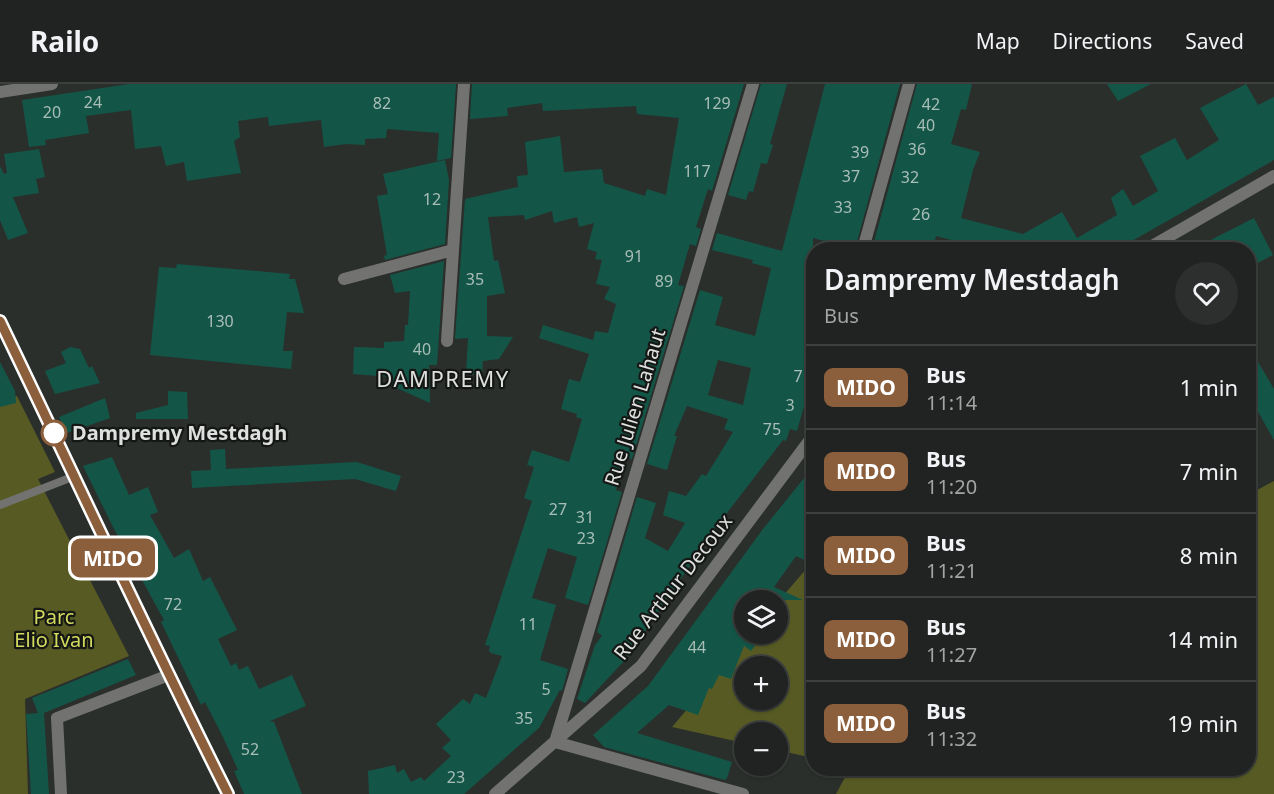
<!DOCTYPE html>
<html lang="en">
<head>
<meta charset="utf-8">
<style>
	:root { --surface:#202321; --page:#2d2f2e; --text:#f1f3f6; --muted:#a2a4a5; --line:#3d403f }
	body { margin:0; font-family:"Noto Sans",sans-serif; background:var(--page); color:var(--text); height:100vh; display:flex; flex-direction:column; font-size:22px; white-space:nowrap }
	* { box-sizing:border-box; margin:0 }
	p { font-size:20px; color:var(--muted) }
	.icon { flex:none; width:33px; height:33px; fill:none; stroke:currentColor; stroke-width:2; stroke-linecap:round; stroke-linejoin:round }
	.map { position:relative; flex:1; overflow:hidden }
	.details { position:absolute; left:806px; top:158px; width:450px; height:534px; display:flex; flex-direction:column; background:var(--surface); border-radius:24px; box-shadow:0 2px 4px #0004,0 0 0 2px var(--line) }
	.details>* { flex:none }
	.badge { padding:0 12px; border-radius:9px; font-size:21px; line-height:39px }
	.tools { position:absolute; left:734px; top:506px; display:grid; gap:12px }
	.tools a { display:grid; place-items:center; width:54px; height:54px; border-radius:50%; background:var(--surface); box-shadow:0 2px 4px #0004,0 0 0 2px var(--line); font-size:30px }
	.map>.badge { position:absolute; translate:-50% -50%; box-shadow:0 0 0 3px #fff }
	.round { display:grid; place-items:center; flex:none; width:63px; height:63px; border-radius:32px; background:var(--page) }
	.head { display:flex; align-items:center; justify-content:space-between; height:102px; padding:0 18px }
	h1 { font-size:28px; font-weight:600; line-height:45px }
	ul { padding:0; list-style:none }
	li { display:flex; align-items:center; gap:18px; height:84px; padding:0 18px; border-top:2px solid var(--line) }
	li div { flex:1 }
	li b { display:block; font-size:22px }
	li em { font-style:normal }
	li .badge { min-width:66px; font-weight:700; text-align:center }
	header { display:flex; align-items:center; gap:36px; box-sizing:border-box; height:84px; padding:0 30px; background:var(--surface); border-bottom:2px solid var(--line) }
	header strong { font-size:28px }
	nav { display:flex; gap:33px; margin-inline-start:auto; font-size:21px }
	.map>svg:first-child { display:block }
	.green { fill:#575b23; fill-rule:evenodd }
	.building { fill:#135647; fill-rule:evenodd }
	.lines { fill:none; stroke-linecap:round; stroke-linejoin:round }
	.lane { stroke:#727371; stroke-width:8 }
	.street { stroke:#727371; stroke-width:12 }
	.line-casing { stroke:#fff; stroke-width:14 }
	.line { stroke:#8b5e3c; stroke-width:9 }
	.stop-dot { fill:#fff; stroke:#8b5e3c; stroke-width:3 }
	.labels { text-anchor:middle; stroke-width:4.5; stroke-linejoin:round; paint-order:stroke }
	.number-label { font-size:16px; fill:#aabeb8 }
	.street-label { font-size:20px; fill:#dde0de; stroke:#151715 }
	.stop-label { font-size:20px; font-weight:bold; fill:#dde0de; stroke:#151715; text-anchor:start }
	.park-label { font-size:20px; fill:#d2da5e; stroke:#151715 }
	.quarter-label { font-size:22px; letter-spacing:1.5px; fill:#dde0de; stroke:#151715 }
</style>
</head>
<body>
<header>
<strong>Railo</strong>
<nav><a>Map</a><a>Directions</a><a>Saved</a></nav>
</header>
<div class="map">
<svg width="1274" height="710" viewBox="0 0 1274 710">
	<rect width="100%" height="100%" fill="#2b2f2c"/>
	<path class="green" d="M17 312 55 388 38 395 129 572 25 615 28 710H0V316Z
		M1274 397V710H836L850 684H1248V411Z
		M813 477V674L777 666V648H744V659L672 643 752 549H777V519ZM744 582H777V615H744Z"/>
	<path class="building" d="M129 0H456L451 74 437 77 439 49 387 45 386 54 365 55V61L346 60 324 63 321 36 269 42 268 33 238 37 240 53 234 57 241 89 187 97 184 78 166 82 161 62 135 65 131 26 86 32 89 49 45 56 46 61 29 63 22 16Z
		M472 0H744L712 107 708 105 696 143 701 145 696 162 690 160 678 201 684 202 632 375 625 373 616 406 622 408 588 521 565 514 577 473 548 464 532 514 556 521 540 576 568 585 562 607 560 606 539 644 464 710H369L368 687 395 681 397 689 404 685 411 698 421 693 424 697 451 672 442 664 451 656 436 640 463 615 470 620 475 609 486 614 502 572 491 569 489 567 490 562 485 561 532 417 524 414 534 383 527 381 532 366 569 378 582 335 576 333 577 330 561 325 569 295 580 298 589 270 539 254 543 241 593 256 595 247 608 249 616 220 604 215 610 203 596 200 602 176 595 175 597 168 587 165 594 139 579 143 577 133 554 139 552 127 525 136 524 131 488 133 494 177 498 176 505 209 487 212V252L513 253 499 275 483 277 482 292 466 290 468 254 455 255 465 115 518 103 517 92 528 91 525 58 560 52 564 88 602 85 604 99 645 112 647 105 666 111 679 34 637 30 636 22 543 27 542 19 507 24 508 32 470 35Z
		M761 0H787L770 60 773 61 767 80 761 79 753 108 749 107 746 116 728 111Z
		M825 0H900L855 165 813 154V290L797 347 790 345 786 357 783 356 717 442 626 575 585 619 577 615 595 561 602 552 597 548 637 413 656 419 645 454 668 467 685 439 663 431 669 407 686 412 702 390 706 392 733 348 724 345 728 335 687 322 674 352H677L667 386 647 380 700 206 723 213 715 241 755 252 771 184 752 179 753 176 712 166 717 149 782 167ZM718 276 751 284 743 321 708 311Z
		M917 0H972L966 26 961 25 951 60 980 68 973 86 961 134 1023 150 1062 128 1077 154 1117 131 1111 114 1123 105 1133 122 1158 107 1140 72 1175 54 1187 76 1219 56 1200 24 1246 0 1258 21 1274 13V76L1118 165H986L936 152 934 160 920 157 918 162 905 159 904 165H872Z
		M1107 0H1151L1118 17Z
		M39 65 45 93 36 95 39 109 13 113 28 149 8 156 0 136V82L4 90 7 89 4 70Z
		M445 76 449 96 445 160 385 176 384 172 387 171 377 112 388 110 383 90Z
		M1254 134 1273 171 1248 184V165H1193Z
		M444 177 437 281H429L430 319 388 300 391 293 353 290 354 263 384 264V258L404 257 405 241H408L410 207 395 209 390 191Z
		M177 180 290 190 289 195H295L304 229 287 228 283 267H293L291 285 150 271 159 183 176 184Z
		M1248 261 1274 305V356L1248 310Z
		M70 263 80 265 89 284 92 282 100 299 55 310 45 287 66 279 61 268Z
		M0 278 15 307 16 319 0 323Z
		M168 307 187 308 188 335H136V329L168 321Z
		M105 314 110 334 67 349 59 333Z
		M225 365 226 385 357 378 401 392 396 407 355 395 192 404 191 387 211 386 210 366Z
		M112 373 129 411 148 403 158 428 150 431 174 474 189 465 203 497 210 493 237 546 218 555 231 582 236 579 239 586 248 582 259 605 292 591 306 622 270 637 274 638 302 710H244L234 687 238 686 223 653 205 618 201 621 161 538 164 536 113 443 83 382Z
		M813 383V480L796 472 774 503 803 516H744V549H764L751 567 744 562 731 595 719 591 712 605 709 604 698 631 669 621 637 649 732 678 727 694 725 696 604 663 593 651 648 602 763 445Z
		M128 575 136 591 44 629 49 710H31L26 630 38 629 32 614Z"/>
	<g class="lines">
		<path class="lane" d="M0 421 75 392"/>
		<path class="street" d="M0 8 52 0
			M863 165 909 0
			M1147 165 1274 92
			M344 195 453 166
			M0 237C76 395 150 553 228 710
			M447 257 464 0
			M61 710 57 634 169 591
			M495 710 641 582 809 357 813 354
			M743 710 555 658 753 0"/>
	</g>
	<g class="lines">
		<defs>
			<path id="line" d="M0 237C76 395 149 553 228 710"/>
		</defs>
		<use href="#line" class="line-casing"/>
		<use href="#line" class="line"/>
	</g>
	<circle class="stop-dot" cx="54" cy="349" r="12"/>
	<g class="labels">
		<g class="number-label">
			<text x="93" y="24">24</text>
			<text x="382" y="25">82</text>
			<text x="717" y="25">129</text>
			<text x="931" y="26">42</text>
			<text x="52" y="34">20</text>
			<text x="926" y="47">40</text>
			<text x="917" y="71">36</text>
			<text x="860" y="74">39</text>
			<text x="697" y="93">117</text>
			<text x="851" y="98">37</text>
			<text x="910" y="99">32</text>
			<text x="432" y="121">12</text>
			<text x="843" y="129">33</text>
			<text x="921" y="136">26</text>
			<text x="634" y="178">91</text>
			<text x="475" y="201">35</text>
			<text x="664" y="203">89</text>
			<text x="220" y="243">130</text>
			<text x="422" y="271">40</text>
			<text x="798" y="298">7</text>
			<text x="790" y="327">3</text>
			<text x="772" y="351">75</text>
			<text x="558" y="431">27</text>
			<text x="585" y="439">31</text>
			<text x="586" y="460">23</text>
			<text x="173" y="526">72</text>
			<text x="528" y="546">11</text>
			<text x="697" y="569">44</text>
			<text x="546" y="611">5</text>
			<text x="524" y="640">35</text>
			<text x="250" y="671">52</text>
			<text x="456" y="699">23</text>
		</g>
		<g class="street-label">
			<text transform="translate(635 323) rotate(-73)" y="7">Rue Julien Lahaut</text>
			<text transform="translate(673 503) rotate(-52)" y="7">Rue Arthur Decoux</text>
		</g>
		<g class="stop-label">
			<text x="72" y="356">Dampremy Mestdagh</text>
		</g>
		<g class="park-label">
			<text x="54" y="540">Parc<tspan x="54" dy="23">Elio Ivan</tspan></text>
		</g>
		<g class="quarter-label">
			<text x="443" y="303">DAMPREMY</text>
		</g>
	</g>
</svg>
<div class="tools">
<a><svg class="icon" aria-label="layers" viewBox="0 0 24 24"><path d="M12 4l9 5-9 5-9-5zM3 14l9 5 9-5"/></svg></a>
<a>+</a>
<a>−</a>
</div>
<b class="badge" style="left:113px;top:474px;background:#8b5e3c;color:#fff">MIDO</b>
<section class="details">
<div class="head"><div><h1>Dampremy Mestdagh</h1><p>Bus</p></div><a class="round"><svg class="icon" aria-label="heart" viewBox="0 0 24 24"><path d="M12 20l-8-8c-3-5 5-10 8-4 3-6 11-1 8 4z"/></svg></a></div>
<ul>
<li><span class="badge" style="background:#8b5e3c;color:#fff">MIDO</span><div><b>Bus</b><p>11:14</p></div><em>1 min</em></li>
<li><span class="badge" style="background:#8b5e3c;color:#fff">MIDO</span><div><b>Bus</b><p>11:20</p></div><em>7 min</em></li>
<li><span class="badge" style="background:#8b5e3c;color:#fff">MIDO</span><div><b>Bus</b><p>11:21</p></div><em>8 min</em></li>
<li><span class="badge" style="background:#8b5e3c;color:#fff">MIDO</span><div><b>Bus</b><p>11:27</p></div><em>14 min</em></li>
<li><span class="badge" style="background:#8b5e3c;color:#fff">MIDO</span><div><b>Bus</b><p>11:32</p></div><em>19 min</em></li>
</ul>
</section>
</div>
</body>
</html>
